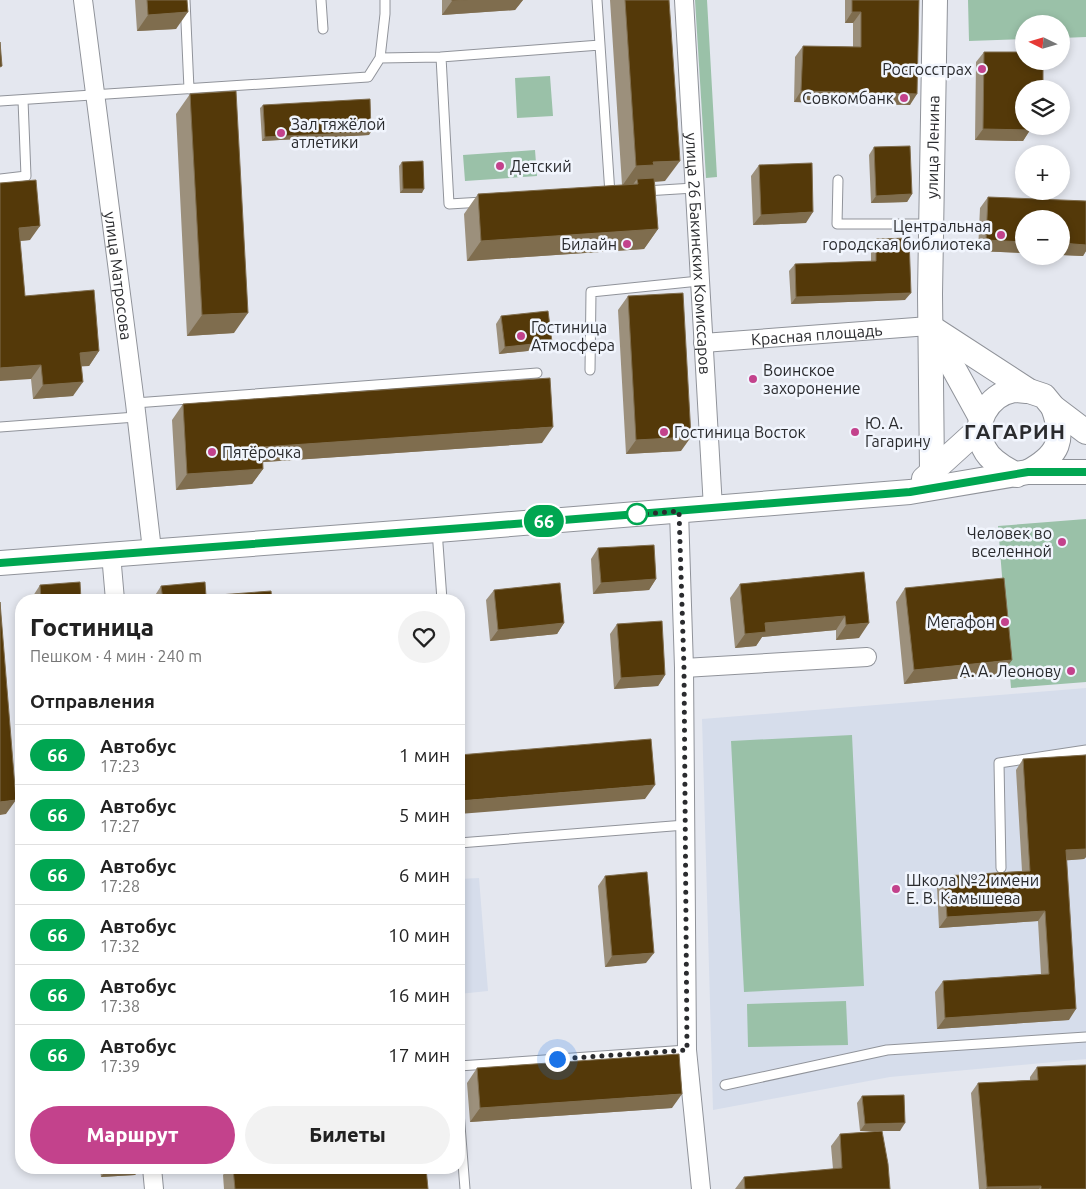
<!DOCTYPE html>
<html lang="ru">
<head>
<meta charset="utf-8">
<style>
	:root { --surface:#fff; --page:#f2f2f2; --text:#222; --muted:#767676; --line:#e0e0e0; --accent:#c3428c }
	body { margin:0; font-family:Ubuntu,sans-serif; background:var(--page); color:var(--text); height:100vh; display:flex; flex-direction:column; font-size:19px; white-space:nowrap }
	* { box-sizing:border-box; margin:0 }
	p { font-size:16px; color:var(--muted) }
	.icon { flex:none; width:28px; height:28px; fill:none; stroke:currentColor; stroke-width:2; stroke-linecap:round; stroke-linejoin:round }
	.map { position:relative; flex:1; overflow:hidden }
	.panel { position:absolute; left:15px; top:594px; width:450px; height:580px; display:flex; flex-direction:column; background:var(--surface); border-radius:20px; box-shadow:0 2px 8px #0003 }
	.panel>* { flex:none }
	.badge { padding:0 10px; border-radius:16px; font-size:18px; line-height:32px }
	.needle { width:32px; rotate:275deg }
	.buttons { position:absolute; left:1015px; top:15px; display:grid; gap:10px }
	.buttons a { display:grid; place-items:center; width:55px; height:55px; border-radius:50%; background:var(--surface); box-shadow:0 2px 8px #0003; font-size:25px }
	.you { position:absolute; width:25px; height:25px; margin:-12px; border:4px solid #fff; border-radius:50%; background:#1a73e8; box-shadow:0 0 0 8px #1a73e833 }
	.map>.badge { position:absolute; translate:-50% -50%; box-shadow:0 0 0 2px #fff }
	h2 { padding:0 15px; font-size:19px; line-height:45px }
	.round { display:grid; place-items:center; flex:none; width:52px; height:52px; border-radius:26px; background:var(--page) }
	.head { display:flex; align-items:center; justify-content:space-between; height:85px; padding:0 15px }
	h1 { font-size:24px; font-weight:800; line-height:38px }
	.primary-button { display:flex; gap:10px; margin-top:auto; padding:10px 15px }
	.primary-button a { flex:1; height:58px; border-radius:30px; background:var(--accent); color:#fff; font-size:20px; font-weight:800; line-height:58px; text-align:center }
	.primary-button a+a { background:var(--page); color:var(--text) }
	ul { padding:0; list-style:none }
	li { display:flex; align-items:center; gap:15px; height:60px; padding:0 15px; border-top:1px solid var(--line) }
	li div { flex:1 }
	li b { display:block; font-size:19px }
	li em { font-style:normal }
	li .badge { min-width:55px; font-weight:700; text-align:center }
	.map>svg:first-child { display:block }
	.built { fill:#d6ddeb }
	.green { fill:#9ac1a8 }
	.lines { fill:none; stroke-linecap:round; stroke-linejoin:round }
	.lane-casing { stroke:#90939a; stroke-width:11 }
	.street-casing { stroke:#90939a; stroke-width:20 }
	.secondary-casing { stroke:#90939a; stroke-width:26 }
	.lane { stroke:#fff; stroke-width:9 }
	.street { stroke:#fff; stroke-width:18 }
	.secondary { stroke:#fff; stroke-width:24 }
	.wall { fill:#9c907c }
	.shaded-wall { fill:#7f6d4e }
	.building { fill:#543909; stroke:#7f6d4e }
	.line-casing { stroke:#fff; stroke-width:11 }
	.line { stroke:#00a651; stroke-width:8 }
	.walk { stroke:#2a2b2e; stroke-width:5; stroke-dasharray:0 9 }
	.poi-dot { fill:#c3428c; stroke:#f1f5fd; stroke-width:2 }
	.stop-dot { fill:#fff; stroke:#00a651; stroke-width:2.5 }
	.labels { text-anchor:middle; stroke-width:5; stroke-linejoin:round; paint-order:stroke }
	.poi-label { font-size:16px; fill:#2a2b2e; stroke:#f1f5fd; text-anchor:start }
	.street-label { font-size:16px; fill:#2a2b2e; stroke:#f1f5fd }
	.district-label { font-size:21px; font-weight:bold; letter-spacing:1px; fill:#2a2b2e; stroke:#f1f5fd }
</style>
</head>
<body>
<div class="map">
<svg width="1086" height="1189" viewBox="0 0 1086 1189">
	<rect width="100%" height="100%" fill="#e4e7ef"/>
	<path class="built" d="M1086 688V1059L890 1077 713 1110 702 719Z
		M479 878 488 991 459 994V879Z"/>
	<path class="green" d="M695 0H707L717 177 706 178Z
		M968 0H1086V37L1061 38V24H1024V39L969 41Z
		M550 76 553 116 517 118 515 78Z
		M535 150 537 176 465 181 463 155Z
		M1086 519V682L1011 688 998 526Z
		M852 735 864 986 744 992 731 741Z
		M846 1001 848 1045 748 1047 747 1004Z"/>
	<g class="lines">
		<defs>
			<path id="lane" d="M185 0 189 89
				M321 0 323 29
				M597 0 610 194
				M441 57 600 45
				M380 58 441 57 449 204 483 202
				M0 101 368 77 380 58 385 14V0
				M0 179 26 176 23 100
				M838 180 837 224H931
				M645 191 694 188
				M590 370 591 292 699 281
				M135 403 537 373
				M0 427 136 417
				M437 530 442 600
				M459 843 685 825
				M1001 868 999 763 1086 750
				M459 1066 687 1050
				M725 1085 887 1050 1086 1037
				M459 1112 465 1189"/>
			<g id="street">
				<path id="s1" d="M83 0 135 403 152 550"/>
				<path id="s2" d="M684 0 713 508"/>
				<path id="s3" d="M703 343 929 326"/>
				<path d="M679 511 684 668 687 1050 701 1189"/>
				<path d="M111 554 115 600"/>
				<path d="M684 668 867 657"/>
				<path d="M152 1168 154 1189"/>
			</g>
			<g id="secondary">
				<path d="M929 326 1029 391 1044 396 1053 407 1086 432"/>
				<path d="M932 329 981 418"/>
				<path id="s4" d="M932 471 930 294 935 0"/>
				<path d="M1028 472C1059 455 1065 440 1053 407"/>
				<path d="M1017 475C1005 469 990 461 984 448 971 424 988 395 1014 390 1019 390 1024 391 1029 391"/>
				<path d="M924 479 979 429"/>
				<path d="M0 563 437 530 910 492 1028 472H1086"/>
			</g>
		</defs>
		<use href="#lane" class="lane-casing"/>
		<use href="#street" class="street-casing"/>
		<use href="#secondary" class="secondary-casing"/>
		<use href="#lane" class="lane"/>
		<use href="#street" class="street"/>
		<use href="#secondary" class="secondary"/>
	</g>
	<path class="wall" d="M135 0H187L176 29 137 31Z
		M442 0H523L515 10 442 15Z
		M610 0H669L665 181 655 182 658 229 644 249 467 261 464 214 478 194 622 185Z
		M845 0H919L910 105 794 102 795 57 803 46 853 47V23H845Z
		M984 52 1024 89 1030 130 1023 141 975 140 976 62Z
		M190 94 234 333 187 336 176 114Z
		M263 105 369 135 262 141 260 108Z
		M874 147 912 194 907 202 871 203 869 155Z
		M402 162 422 193H400L399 166Z
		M759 165 806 223 753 225 751 176Z
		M0 183 30 240 20 241 25 296 99 351 89 366H82L73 396 33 399 31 379Z
		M988 197 1086 201V251L1083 256 1061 255V219H1024V253L978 251 980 208Z
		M876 239 905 300 791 304 789 271 795 264 871 261V246Z
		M628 296 681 451 626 454 618 310Z
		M501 316 552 342 547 349 499 354 496 324Z
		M183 404 542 443 263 462V469L252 484 176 490 172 420Z
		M598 548 656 579 649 590 593 594 591 559Z
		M864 572 859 638 836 640V630L762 637 756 646 735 648 730 598 740 584Z
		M40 585 81 600H33V596Z
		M161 586 206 596 272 600H154V597Z
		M905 588 1002 674 904 684 896 602Z
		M494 590 564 623 557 634 490 641 486 600Z
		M617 624 665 675 658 686 614 689 610 634Z
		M1086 755V857L1084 859 1067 860 1069 1020 937 1029 935 992 943 981 1041 974 1038 921 939 928 937 887 944 876 1022 871 1016 770 1023 759Z
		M605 876 646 963 605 967 598 886Z
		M1037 1067 1086 1189H979L971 1093 978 1083 1030 1080V1077Z
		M477 1068 672 1108 470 1122 467 1083Z
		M862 1096 900 1131H860L857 1103Z
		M840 1134 890 1189H735L744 1177 833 1169 831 1146Z
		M100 1168H141L135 1175 101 1177Z
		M228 1168H426L428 1189H224L223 1175Z"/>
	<path class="shaded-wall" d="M468 0H523L515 10 442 15 452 1Z
		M188 12 176 29 137 31 148 15Z
		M852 12H861L853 23H845Z
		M1031 82H1043L1038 89H1026Z
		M801 91 917 94 910 105 794 102Z
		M983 129 1030 130 1023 141 975 140Z
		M371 132 369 135 262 141 265 137Z
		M680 161 665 181 641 182 637 179 632 186H622L636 166 653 162Z
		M403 189H424L422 193H400Z
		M912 194 907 202 871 203 876 196Z
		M813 212 806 223 753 225 761 215Z
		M40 226 30 240 9 242 19 228Z
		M658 229 644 249 467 261 481 241Z
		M986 240 1024 242V253L978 251Z
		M1061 243 1086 245V251L1083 256 1061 255Z
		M911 293 905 300 791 304 796 297Z
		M248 313 234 333 187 336 202 315Z
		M552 342 547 349 499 354 505 347Z
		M99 351 89 366 71 367 80 353Z
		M41 365 31 379 0 381V368Z
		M83 382 73 396 33 399 43 385Z
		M553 427 542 443 251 463 262 447Z
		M691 437 681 451 626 454 636 440Z
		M263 469 252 484 176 490 187 474Z
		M656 579 649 590 593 594 601 583Z
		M845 616 836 630 762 637 756 646 735 648 745 634 765 623Z
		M564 623 557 634 490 641 498 630Z
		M869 623 859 638 836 640 846 625Z
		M1012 660 1002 674 904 684 914 670Z
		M665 675 658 686 614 689 621 678Z
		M655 785 645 799 459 814V801Z
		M16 800 6 814 0 815V802Z
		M1086 849V857L1084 859 1059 861 1066 850Z
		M1045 911 1038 921 939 928 947 917Z
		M654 953 646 963 605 967 612 956Z
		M1076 1009 1069 1020 937 1029 945 1018Z
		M682 1094 672 1108 470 1122 480 1108Z
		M905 1123 900 1131H860L865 1124Z
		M141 1168 135 1175 101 1177 106 1170Z
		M1041 1186 1039 1189H986L987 1187Z"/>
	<path class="building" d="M147 0H187L188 12 148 15Z
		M452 0H468L452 1Z
		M625 0H669L680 161 653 162 654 165 636 166Z
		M852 0H919L917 94 801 91 803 46 861 47V12H852Z
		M0 42 2 66 0 67Z
		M984 52H1024V61H1043V82H1031V89H1024V126H1030V130L983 129Z
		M236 91 248 313 202 315 190 94Z
		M370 99 371 132 265 137 263 105Z
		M910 146 912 194 876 196 874 147Z
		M423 161 424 189H403L402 162Z
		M812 163 813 212 761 215 759 165Z
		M654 178 658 229 481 241 478 194 638 184 637 179Z
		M36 180 40 226 19 228 25 296 94 290 99 351 80 353 83 382 43 385 41 365 0 368V183Z
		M988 197 1086 201V245L1061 243V219H1024V242L986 240Z
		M909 238 911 293 796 297 795 264 876 261V239Z
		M683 293 691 437 636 440 628 296Z
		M548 311 552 342 505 347 501 316Z
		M550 378 553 427 262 447 263 469 187 474 183 404Z
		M654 545 656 579 601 583 598 548Z
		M864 572 869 623 846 625 845 616 765 623 766 632 745 634 740 584Z
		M1004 578 1012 660 914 670 905 588Z
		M80 582 81 600H41L40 585Z
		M205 582 206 596 271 591 272 600H163L161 586Z
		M560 583 564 623 498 630 494 590Z
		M0 602 16 800 0 802Z
		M662 621 665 675 621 678 617 624Z
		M651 739 655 785 459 801V755Z
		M1086 755V849L1066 850 1076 1009 945 1018 943 981 1049 974 1045 911 947 917 944 876 1030 871 1023 759Z
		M647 872 654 953 612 956 605 876Z
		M679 1054 682 1094 480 1108 477 1068Z
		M1086 1065V1189H1041V1186L987 1187 978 1083 1038 1080 1037 1067Z
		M904 1095 905 1123 865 1124 862 1096Z
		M882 1131 888 1164 890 1189H745L744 1177 842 1168 840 1134Z
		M106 1168H141L106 1170Z
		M233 1168H426L428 1189H235Z"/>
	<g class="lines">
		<defs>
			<path id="line" d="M0 563 476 527 910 492 1028 472H1086"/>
		</defs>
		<use href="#line" class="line-casing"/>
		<use href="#line" class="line"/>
		<path class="walk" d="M557 1059 687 1050 684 668 679 511 630 515 637 514"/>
	</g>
	<g class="poi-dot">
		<circle cx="982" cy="69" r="5"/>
		<circle cx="904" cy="98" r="5"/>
		<circle cx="281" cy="133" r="5"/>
		<circle cx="500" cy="166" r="5"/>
		<circle cx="1001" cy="235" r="5"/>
		<circle cx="627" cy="244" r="5"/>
		<circle cx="521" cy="336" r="5"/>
		<circle cx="753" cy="379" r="5"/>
		<circle cx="664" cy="432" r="5"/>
		<circle cx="855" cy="432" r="5"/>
		<circle cx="212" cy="452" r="5"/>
		<circle cx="1062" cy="542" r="5"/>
		<circle cx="1005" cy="622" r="5"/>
		<circle cx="1071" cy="671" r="5"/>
		<circle cx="896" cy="889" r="5"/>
	</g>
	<circle class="stop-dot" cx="637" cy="514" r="10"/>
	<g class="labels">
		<g class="poi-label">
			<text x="972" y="75" text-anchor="end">Росгосстрах</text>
			<text x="894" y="104" text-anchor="end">Совкомбанк</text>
			<text x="291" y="130">Зал тяжёлой<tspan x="291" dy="18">атлетики</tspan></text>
			<text x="510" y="172">Детский</text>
			<text x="991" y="232" text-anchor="end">Центральная<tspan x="991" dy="18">городская библиотека</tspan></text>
			<text x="617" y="250" text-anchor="end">Билайн</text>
			<text x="531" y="333">Гостиница<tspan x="531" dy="18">Атмосфера</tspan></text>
			<text x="763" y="376">Воинское<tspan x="763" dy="18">захоронение</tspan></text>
			<text x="865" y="429">Ю. А.<tspan x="865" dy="18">Гагарину</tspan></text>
			<text x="674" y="438">Гостиница Восток</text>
			<text x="222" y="458">Пятёрочка</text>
			<text x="1052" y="539" text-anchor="end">Человек во<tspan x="1052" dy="18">вселенной</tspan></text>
			<text x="995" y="628" text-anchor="end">Мегафон</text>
			<text x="1061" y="677" text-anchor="end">А. А. Леонову</text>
			<text x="906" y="886">Школа №2 имени<tspan x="906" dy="18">Е. В. Камышева</tspan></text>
		</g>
		<g class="street-label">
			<text dy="6" stroke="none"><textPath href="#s4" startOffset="324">улица Ленина</textPath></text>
			<text dy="6" stroke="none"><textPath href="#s2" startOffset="254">улица 26 Бакинских Комиссаров</textPath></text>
			<text dy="6" stroke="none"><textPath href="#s1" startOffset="278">улица Матросова</textPath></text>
			<text dy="6" stroke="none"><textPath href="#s3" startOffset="114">Красная площадь</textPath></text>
		</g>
		<g class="district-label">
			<text x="1015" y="439">ГАГАРИН</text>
		</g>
	</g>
</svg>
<div class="buttons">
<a><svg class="needle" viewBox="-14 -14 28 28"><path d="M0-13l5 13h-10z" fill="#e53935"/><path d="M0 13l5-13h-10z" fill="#767676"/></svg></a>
<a><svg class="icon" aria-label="layers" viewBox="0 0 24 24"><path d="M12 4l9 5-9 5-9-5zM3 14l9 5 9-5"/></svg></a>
<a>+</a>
<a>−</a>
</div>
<div class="you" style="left:557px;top:1059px"></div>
<b class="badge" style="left:544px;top:521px;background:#00a651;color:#fff">66</b>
<section class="panel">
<div class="head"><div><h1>Гостиница</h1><p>Пешком · 4 мин · 240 m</p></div><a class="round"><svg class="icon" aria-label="heart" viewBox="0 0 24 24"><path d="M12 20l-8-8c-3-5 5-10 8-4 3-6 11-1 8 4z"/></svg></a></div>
<h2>Отправления</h2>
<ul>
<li><span class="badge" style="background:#00a651;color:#fff">66</span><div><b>Автобус</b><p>17:23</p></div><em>1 мин</em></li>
<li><span class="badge" style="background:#00a651;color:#fff">66</span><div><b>Автобус</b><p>17:27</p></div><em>5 мин</em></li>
<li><span class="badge" style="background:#00a651;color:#fff">66</span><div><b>Автобус</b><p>17:28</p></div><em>6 мин</em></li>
<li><span class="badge" style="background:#00a651;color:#fff">66</span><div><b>Автобус</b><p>17:32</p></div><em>10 мин</em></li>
<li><span class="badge" style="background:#00a651;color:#fff">66</span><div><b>Автобус</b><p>17:38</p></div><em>16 мин</em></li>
<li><span class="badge" style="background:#00a651;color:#fff">66</span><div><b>Автобус</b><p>17:39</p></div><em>17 мин</em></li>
</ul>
<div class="primary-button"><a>Маршрут</a><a>Билеты</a></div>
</section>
</div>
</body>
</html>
